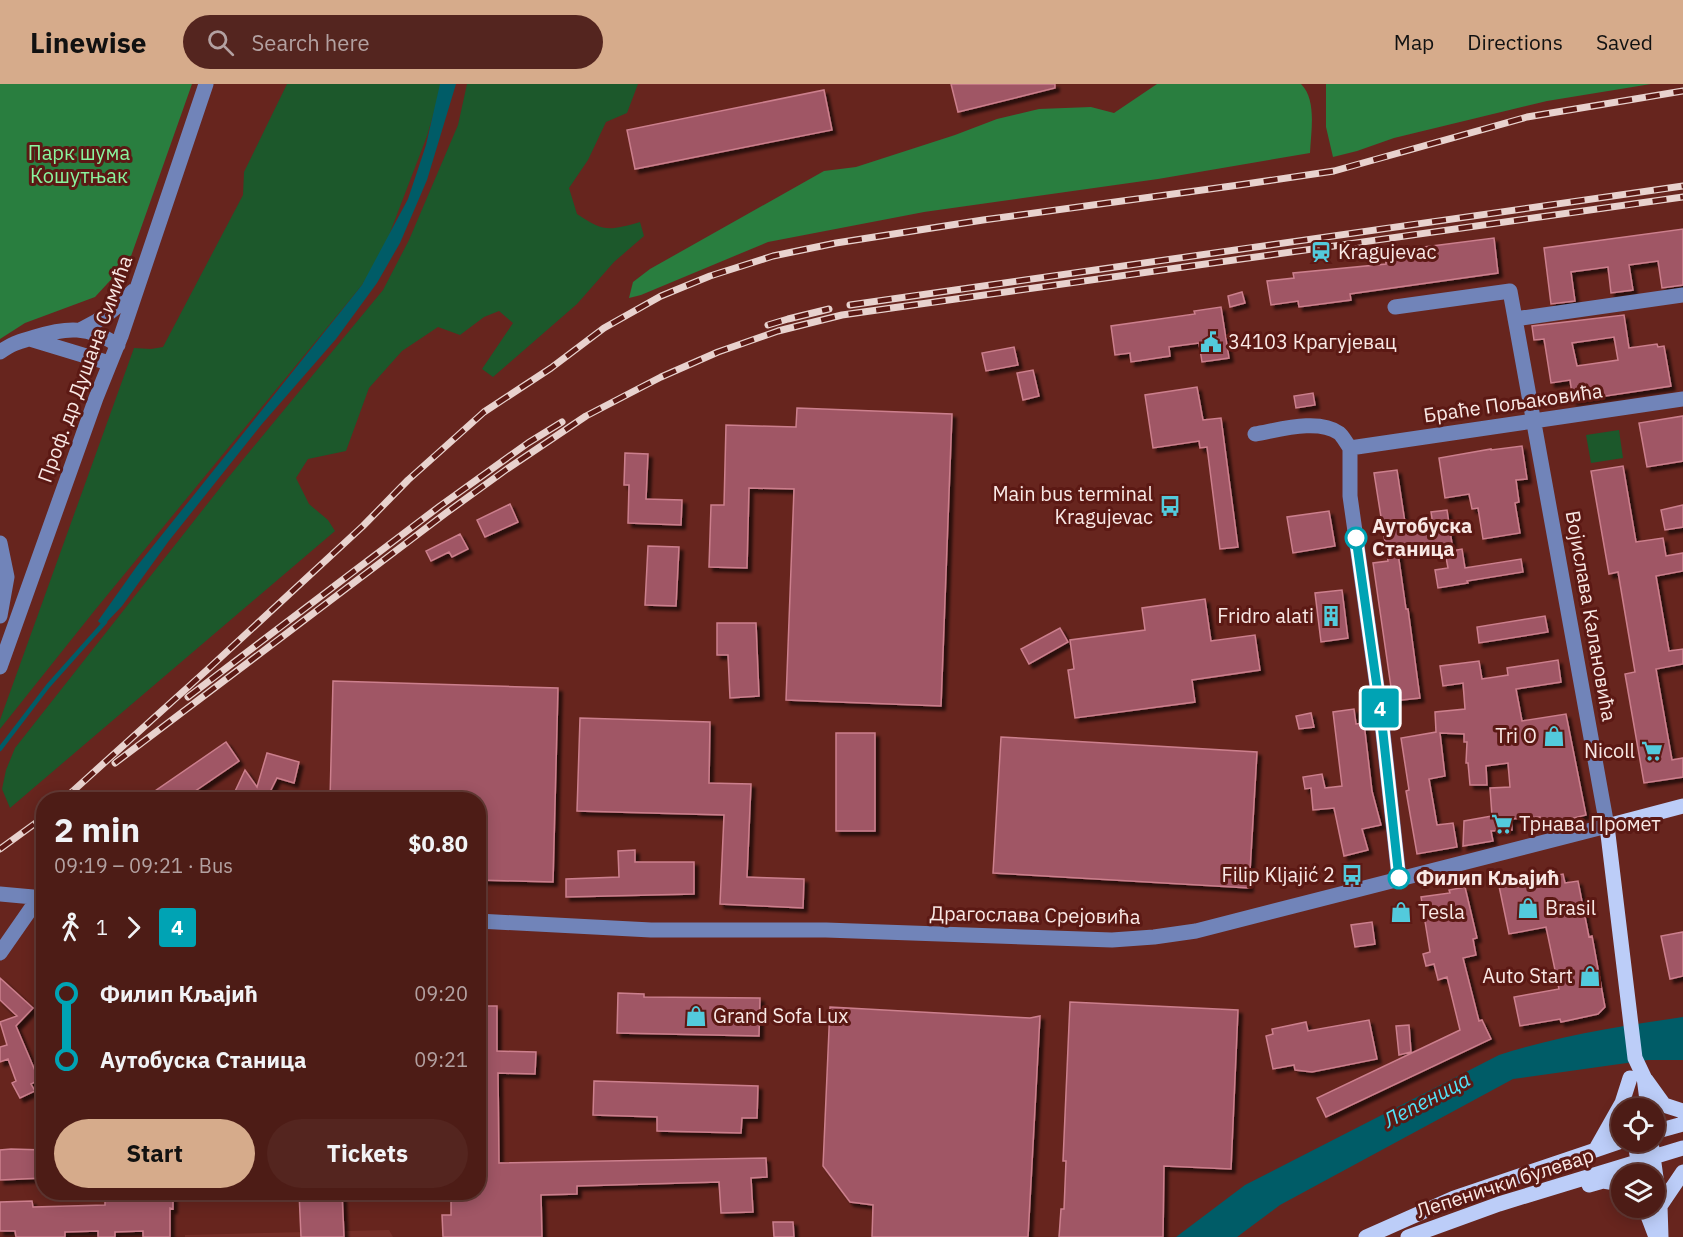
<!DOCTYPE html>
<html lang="en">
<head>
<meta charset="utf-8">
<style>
	:root { --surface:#4d1c16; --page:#54251f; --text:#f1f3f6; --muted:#b3a1a1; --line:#643a35; --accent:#d6ab8b }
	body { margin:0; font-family:"IBM Plex Sans",sans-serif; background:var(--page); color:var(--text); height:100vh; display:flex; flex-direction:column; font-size:22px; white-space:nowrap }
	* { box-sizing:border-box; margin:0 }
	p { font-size:20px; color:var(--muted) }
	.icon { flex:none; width:33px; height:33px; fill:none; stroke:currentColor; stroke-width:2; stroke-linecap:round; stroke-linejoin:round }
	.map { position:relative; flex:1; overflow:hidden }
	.drawer { position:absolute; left:36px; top:708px; width:450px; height:408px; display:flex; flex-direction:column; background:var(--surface); border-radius:24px; box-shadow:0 3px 15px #0003,0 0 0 2px var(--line) }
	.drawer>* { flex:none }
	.badge { padding:0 12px; border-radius:4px; font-size:21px; line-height:39px }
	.controls { position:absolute; left:1611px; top:1014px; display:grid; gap:12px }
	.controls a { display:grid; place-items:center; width:54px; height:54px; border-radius:50%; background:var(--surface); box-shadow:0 3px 15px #0003,0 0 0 2px var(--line); font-size:30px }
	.map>.badge { position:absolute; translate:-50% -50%; box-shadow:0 0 0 3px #fff }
	.legs { display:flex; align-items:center; gap:9px; height:66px; padding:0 18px; font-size:20px }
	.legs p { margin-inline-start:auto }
	.summary { display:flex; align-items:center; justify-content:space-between; height:102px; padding:0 18px }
	h1 { font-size:33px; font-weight:700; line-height:45px }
	.button { display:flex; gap:12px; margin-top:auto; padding:12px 18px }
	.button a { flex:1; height:69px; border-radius:36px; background:var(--accent); color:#111; font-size:24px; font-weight:700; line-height:69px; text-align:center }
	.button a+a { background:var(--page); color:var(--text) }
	ul { padding:0 18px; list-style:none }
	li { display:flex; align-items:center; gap:21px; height:66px; font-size:22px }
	li i { display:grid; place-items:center; width:9px; height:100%; margin:0 8px; background:currentColor }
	li i::after { content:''; width:15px; height:15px; margin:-8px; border:4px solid; border-radius:50%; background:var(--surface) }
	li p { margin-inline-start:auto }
	li:first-child i { background:linear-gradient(#0000 50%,currentColor 0) }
	li:last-child i { background:linear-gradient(currentColor 50%,#0000 0) }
	header { display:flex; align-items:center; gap:36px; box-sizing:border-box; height:84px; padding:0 30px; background:var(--accent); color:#111 }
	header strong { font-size:28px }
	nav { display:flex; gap:33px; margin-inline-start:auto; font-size:21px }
	.search { width:420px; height:54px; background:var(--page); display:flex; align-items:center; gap:15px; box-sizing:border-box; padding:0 21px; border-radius:33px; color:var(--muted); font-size:22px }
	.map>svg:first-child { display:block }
	.built { fill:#762f28 }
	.green { fill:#1c582b }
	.forest { fill:#297e3f }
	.water { fill:#005c67 }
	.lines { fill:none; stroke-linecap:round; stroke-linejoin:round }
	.stream { stroke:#005c67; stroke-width:4.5 }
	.building { fill:#a05765; stroke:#cc7f8d; stroke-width:1.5; fill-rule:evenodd; filter:url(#shadow) }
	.minor { stroke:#7184b9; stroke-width:15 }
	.major { stroke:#bccdf8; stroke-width:15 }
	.rail-casing { stroke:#e8d2ce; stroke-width:7 }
	.rail { stroke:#5b1914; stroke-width:4.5; stroke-dasharray:14; stroke-linecap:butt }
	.line-1-casing { stroke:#fff; stroke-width:14 }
	.line-1 { stroke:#00a3b4; stroke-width:9 }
	.stop-1-dot { fill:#fff; stroke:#00a3b4; stroke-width:3 }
	.labels { text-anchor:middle; stroke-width:6; stroke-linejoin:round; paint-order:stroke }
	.park-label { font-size:20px; fill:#8af59e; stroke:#5b1914 }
	.poi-label { font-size:20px; fill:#f9e8e5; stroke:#5b1914; text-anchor:start }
	.street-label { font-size:20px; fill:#f9e8e5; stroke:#5b1914 }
	.stop-label { font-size:20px; font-weight:bold; fill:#f9e8e5; stroke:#5b1914; text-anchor:start }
	.water-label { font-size:21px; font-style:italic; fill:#52e4f9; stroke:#5b1914 }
</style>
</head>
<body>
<header>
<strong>Linewise</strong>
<div class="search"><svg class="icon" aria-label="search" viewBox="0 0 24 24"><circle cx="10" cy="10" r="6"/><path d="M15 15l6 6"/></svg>Search here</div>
<nav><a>Map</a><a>Directions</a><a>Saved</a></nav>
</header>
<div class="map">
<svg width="1683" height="1153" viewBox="0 0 1683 1153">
	<defs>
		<filter id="shadow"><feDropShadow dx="4" dy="4" stdDeviation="1.5" flood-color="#0009"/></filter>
	</defs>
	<rect width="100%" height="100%" fill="#67251e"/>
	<path class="built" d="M389 1146 393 1153H185V1151Z"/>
	<path class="green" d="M287 0H442L427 52 383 167 362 201 95 526 0 645V636L134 264 151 265 163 263 243 111 244 88Z
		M467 0H638L627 29 606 38 588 76 569 104 577 130C604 148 608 147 640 138L644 152 614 178 577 220 493 293 482 285 513 239 499 227 484 233 460 251 438 243 402 267 369 304 346 367 308 375 296 394 309 420 328 436 335 447 10 724 2 705 6 686 15 664 227 395 383 206 409 156 458 41Z
		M1619 346 1623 374 1591 379 1586 351Z"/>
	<path class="forest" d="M0 0H192L130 175 95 213 25 239 0 255Z
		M1157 0H1301C1317 16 1311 47 1310 69L1158 95 924 128 768 158 641 211 629 214 633 198 650 185 824 87 856 83 955 51 997 35 1039 25 1091 23 1114 29Z
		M1326 0H1651L1547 17 1394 54 1357 67 1333 73 1326 43Z"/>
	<path class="water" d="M440 0H456L427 96 400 159 377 199 336 255 262 340 168 458 122 522 103 542 98 537 137 482 362 201 408 115 426 61Z
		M1683 933V976H1648L1513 995 1280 1121 1237 1153H1176L1245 1101 1499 971C1558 952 1621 942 1683 933Z"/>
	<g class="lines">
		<path class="stream" d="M0 665 48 602 105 538"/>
	</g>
	<path class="building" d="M951 0H1055V4L958 28Z
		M824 6 832 46 635 85 627 46Z
		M1683 145V201L1662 204 1658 177 1629 181 1633 206 1611 209 1608 183 1571 188 1575 217 1551 220 1544 164Z
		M1494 154 1498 189 1350 210 1351 216 1299 223 1298 217 1271 221 1267 197 1294 194 1293 189 1386 180 1385 168Z
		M1242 208 1245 219 1230 223 1228 212Z
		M1221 223 1229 274 1202 278 1199 259 1169 263 1170 272 1131 278 1130 269 1115 271 1111 242 1195 230 1194 227Z
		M1624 231 1629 264 1657 260 1658 263 1664 262 1671 302 1573 317 1570 296 1551 299 1544 255 1534 256 1532 242ZM1614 253 1618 276 1577 282 1572 259Z
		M1014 263 1018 281 986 287 982 269Z
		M1033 286 1039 312 1023 316 1017 289Z
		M1197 303 1203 336 1221 334 1238 463 1220 465 1207 363 1200 364 1199 357 1153 364 1145 311Z
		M1313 309 1315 321 1296 324 1294 312Z
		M797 324 952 330 941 622 786 616 794 405 749 404 747 484 709 483 711 421H724L726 341 796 343Z
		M1683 332V377L1647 383 1639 339Z
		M1522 362 1527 395 1516 396 1519 418 1515 419 1520 449 1483 455 1478 424 1472 425 1469 410 1445 414 1439 374 1491 365V366Z
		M625 369 648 370 646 415 682 416 681 441 628 439 629 401H624Z
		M1623 382 1636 458 1663 454 1666 472 1683 469V487L1656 492 1669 567 1683 565V580L1656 585 1672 676 1683 674V693L1644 699 1625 590 1635 588 1618 488 1609 490 1591 387Z
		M1397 386 1406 445 1433 441 1431 428 1447 426 1452 460 1398 469 1406 525H1408L1420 614 1393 617 1373 479 1388 477 1374 389Z
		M510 420 518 438 485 453 477 436Z
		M1683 421V443L1665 446 1661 426Z
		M1329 427 1335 462 1293 469 1287 433Z
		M460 450 468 465 452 473 449 468 431 477 426 467Z
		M648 462 679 463 676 522 645 521Z
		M1462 465 1465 484 1521 475 1523 488 1467 497 1468 499 1438 504 1435 486 1448 484 1445 468Z
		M1342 506 1348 554 1321 558 1315 509Z
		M1205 515 1211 557 1255 551 1260 586 1192 596 1195 618 1075 634 1068 586 1074 585 1070 556 1145 546 1142 524Z
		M1545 532 1548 548 1479 559 1477 543Z
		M717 539H756L759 612 730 614 728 571H717Z
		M1060 544 1068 558 1029 580 1021 565Z
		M1558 576 1561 598 1516 605 1522 637 1566 630 1586 731 1542 742 1540 733 1511 735 1512 746 1491 747 1493 757 1463 762 1464 737 1492 732 1490 704 1510 703 1508 679 1486 682 1487 701H1470L1468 679H1466L1467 658H1464V650L1440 649 1445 692 1429 695 1437 741 1453 739 1457 763 1417 770 1406 707 1409 706 1401 654 1436 648 1435 628 1465 625 1463 599 1443 602 1440 582 1479 577 1482 595 1508 591 1507 584Z
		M333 597 558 604 553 798 478 796V716H330Z
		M1354 625 1356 640 1364 639 1372 707 1381 741 1362 745 1368 766 1344 772 1334 724 1313 726 1311 704 1305 705 1303 693 1322 690 1325 704 1342 702 1333 628Z
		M1311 629 1314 643 1299 645 1296 632Z
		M580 634 710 638 709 699 751 700 747 793 804 795 803 824 720 820 724 731 577 727Z
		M836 649H875V747H836Z
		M1001 653 1257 668 1249 804 993 789Z
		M226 658 239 677 182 716H161L155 707Z
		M267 669 299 678 294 699 277 694 266 716H231L245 686 257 703Z
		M635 766V778H694V810L566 813V795L619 793 618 767Z
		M1563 790 1565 799 1578 797 1589 853 1592 852 1605 923 1598 930 1561 938 1560 935 1520 942 1514 913 1559 905 1546 843 1509 850 1499 802Z
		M1465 803 1477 854 1473 855 1476 871 1463 874 1479 937 1482 936 1491 955 1326 1033 1317 1014 1460 946 1447 893 1438 896 1434 880 1426 882 1423 870 1430 868 1421 813 1450 809 1449 806Z
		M1372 838 1375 860 1355 863 1351 841Z
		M1683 848V892L1670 895 1661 852Z
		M0 894 33 924 16 942 39 996 31 1000 35 1007 20 1014 12 999 16 997 8 975 0 978V963L7 961 0 938 17 932 0 916Z
		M618 909 644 910V913L760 914 759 952 617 949Z
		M1070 918 1238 926 1231 1085 1164 1082 1163 1153H1059L1061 1125H1064L1066 1077H1063Z
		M478 922H497V967L536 968 535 990 498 989 499 1079 766 1074 767 1093 751 1094 753 1128 721 1129 719 1098 577 1102V1110L541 1111 542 1153H443L442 1131H451V1108H478Z
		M830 923 1030 934 1040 932 1028 1153H872L873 1121 850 1118 823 1082Z
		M1369 936 1377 975 1312 988 1295 986 1294 981 1273 985 1266 952 1273 950 1272 945 1306 938 1308 947Z
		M1409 941 1411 968 1399 971 1396 942Z
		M594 997 758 1002 757 1034H742L741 1049 657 1047V1033L593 1031Z
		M11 1065 44 1066V1094L0 1096V1066Z
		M143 1108H173V1125L170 1124V1153H143V1147L115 1148V1153H98V1147L65 1148V1153H16L15 1147H0V1118L32 1117 33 1123 105 1121V1115L143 1113Z
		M299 1108H342L344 1153H301Z
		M773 1138H793L794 1153H774Z"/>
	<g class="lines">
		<path class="minor" d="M1515 235 1683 211
			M82 245C103 235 118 224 133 207
			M30 255 109 279
			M0 268C15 258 19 258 35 253 67 243 88 242 118 261
			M1255 350C1279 346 1318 334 1339 349 1343 352 1346 359 1350 364
			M1350 364V412L1381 631 1399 794
			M1350 364 1683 315
			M0 459 7 493 0 532
			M0 583 96 314 121 252 206 0
			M0 810 44 814
			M478 837 651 846H826L1112 856 1154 853 1196 847 1607 742 1510 207 1395 223
			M0 869 39 813"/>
		<path class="major" d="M1646 996 1664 1021 1683 1027
			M1648 1024 1644 993 1635 974 1607 742 1683 722
			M1654 1048 1683 1040
			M1635 1058 1640 1090
			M1651 1058 1660 1122 1661 1153
			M1596 1065 1622 1019 1630 994
			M1589 1101 1603 1097 1622 1100
			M1660 1122 1683 1088
			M1645 1124 1656 1153
			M1366 1153 1454 1114 1622 1057
			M1408 1153 1499 1120 1683 1064"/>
		<defs>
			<path id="rail" d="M850 221 1683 102
				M768 241 788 235 829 225
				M188 613 440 422 528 359 562 338
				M115 679 446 429 507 385 586 332 661 293 718 268 778 247 842 231 1683 113
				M63 716 207 586 363 442 408 396 484 328 551 284 604 244 661 212 710 192 773 172 836 159 983 136 1239 101 1334 87 1527 33 1683 7
				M0 765 44 733"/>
		</defs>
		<use href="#rail" class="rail-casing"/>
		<use href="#rail" class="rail"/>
	</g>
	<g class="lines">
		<defs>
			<path id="line-1" d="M1356 454 1381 631 1399 794"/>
		</defs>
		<use href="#line-1" class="line-1-casing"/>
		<use href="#line-1" class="line-1"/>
	</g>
	<defs>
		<symbol id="station-bare" viewBox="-9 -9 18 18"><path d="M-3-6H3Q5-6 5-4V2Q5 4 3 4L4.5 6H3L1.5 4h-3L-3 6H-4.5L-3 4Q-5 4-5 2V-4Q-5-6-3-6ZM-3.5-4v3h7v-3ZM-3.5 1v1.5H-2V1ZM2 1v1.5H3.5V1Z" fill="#53cadc" stroke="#5b1914" stroke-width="2.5" paint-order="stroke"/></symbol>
		<symbol id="civic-bare" viewBox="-9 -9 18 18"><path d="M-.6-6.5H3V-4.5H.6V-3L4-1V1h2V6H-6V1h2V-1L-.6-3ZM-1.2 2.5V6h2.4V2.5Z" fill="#53cadc" stroke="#5b1914" stroke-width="2.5" paint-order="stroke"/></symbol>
		<symbol id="bus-bare" viewBox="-9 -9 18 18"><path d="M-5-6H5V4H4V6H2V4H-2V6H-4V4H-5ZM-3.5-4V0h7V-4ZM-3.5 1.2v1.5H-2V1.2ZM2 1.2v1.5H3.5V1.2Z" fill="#53cadc" stroke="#5b1914" stroke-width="2.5" paint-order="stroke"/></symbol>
		<symbol id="building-bare" viewBox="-9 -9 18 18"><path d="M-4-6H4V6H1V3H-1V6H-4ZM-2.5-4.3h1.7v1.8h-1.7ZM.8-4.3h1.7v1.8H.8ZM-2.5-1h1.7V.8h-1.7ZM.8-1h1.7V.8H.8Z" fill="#53cadc" stroke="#5b1914" stroke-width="2.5" paint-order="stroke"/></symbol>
		<symbol id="shop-bare" viewBox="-9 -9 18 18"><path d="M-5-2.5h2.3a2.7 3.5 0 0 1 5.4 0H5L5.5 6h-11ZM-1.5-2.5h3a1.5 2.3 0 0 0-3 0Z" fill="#53cadc" stroke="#5b1914" stroke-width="2.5" paint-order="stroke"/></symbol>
		<symbol id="supermarket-bare" viewBox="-9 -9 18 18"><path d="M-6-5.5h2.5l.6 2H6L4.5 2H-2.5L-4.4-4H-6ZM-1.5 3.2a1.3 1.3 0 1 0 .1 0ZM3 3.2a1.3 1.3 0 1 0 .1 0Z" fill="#53cadc" stroke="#5b1914" stroke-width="2.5" paint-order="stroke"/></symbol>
	</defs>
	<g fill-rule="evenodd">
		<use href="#station-bare" x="1306" y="153" width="30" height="30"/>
		<use href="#civic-bare" x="1196" y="243" width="30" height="30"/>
		<use href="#bus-bare" x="1155" y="407" width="30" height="30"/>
		<use href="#building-bare" x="1316" y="517" width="30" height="30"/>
		<use href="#shop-bare" x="1539" y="637" width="30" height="30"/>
		<use href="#supermarket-bare" x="1637" y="652" width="30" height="30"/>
		<use href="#supermarket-bare" x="1487" y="725" width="30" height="30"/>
		<use href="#bus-bare" x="1337" y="776" width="30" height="30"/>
		<use href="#shop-bare" x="1513" y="809" width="30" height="30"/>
		<use href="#shop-bare" x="1386" y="813" width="30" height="30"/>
		<use href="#shop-bare" x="1575" y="877" width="30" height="30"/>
		<use href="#shop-bare" x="681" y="917" width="30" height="30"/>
	</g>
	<g class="stop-1-dot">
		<circle cx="1356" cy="454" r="10"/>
		<circle cx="1399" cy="794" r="10"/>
	</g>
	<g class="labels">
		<g class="park-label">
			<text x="79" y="76">Парк шума<tspan x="79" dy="23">Кошутњак</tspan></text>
		</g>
		<g class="poi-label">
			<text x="1338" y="175">Kragujevac</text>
			<text x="1228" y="265">34103 Крагујевац</text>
			<text x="1153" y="417" text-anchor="end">Main bus terminal<tspan x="1153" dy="23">Kragujevac</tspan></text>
			<text x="1314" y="539" text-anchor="end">Fridro alati</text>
			<text x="1537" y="659" text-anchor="end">Tri O</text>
			<text x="1635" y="674" text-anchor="end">Nicoll</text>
			<text x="1519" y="747">Трнава Промет</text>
			<text x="1335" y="798" text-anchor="end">Filip Kljajić 2</text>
			<text x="1545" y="831">Brasil</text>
			<text x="1418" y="835">Tesla</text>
			<text x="1573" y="899" text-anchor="end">Auto Start</text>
			<text x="713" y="939">Grand Sofa Lux</text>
		</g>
		<g class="street-label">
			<text transform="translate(85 285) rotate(-70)" y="7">Проф. др Душана Симића</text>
			<text transform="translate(1513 319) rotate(-8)" y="7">Браће Пољаковића</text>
			<text transform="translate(1591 532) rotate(80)" y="7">Војислава Калановића</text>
			<text transform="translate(1035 831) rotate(1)" y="7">Драгослава Срејовића</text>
			<text transform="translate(1505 1099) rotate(-18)" y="7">Лепенички булевар</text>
		</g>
		<g class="stop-label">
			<text x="1372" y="449">Аутобуска<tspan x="1372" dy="23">Станица</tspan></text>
			<text x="1416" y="801">Филип Кљајић</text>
		</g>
		<g class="water-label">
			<text transform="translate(1427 1016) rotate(-28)" y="7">Лепеница</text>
		</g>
	</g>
</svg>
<div class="controls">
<a><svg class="icon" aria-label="locate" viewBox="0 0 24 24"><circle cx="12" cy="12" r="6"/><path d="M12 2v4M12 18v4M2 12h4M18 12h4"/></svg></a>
<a><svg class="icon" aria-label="layers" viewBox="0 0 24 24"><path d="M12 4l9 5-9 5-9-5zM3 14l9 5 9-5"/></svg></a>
</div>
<b class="badge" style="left:1380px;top:624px;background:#00a3b4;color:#fff">4</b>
<section class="drawer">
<div class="summary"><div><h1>2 min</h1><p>09:19 – 09:21 · Bus</p></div><b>$0.80</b></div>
<div class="legs"><svg class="icon" aria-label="walk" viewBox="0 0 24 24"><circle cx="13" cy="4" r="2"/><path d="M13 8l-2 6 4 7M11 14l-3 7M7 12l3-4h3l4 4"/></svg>1<svg class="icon" aria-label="forward" viewBox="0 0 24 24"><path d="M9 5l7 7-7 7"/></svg><b class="badge" style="background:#00a3b4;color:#fff">4</b></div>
<ul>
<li><i style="color:#00a3b4"></i><b>Филип Кљајић</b><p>09:20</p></li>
<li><i style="color:#00a3b4"></i><b>Аутобуска Станица</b><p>09:21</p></li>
</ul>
<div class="button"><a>Start</a><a>Tickets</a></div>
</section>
</div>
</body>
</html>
